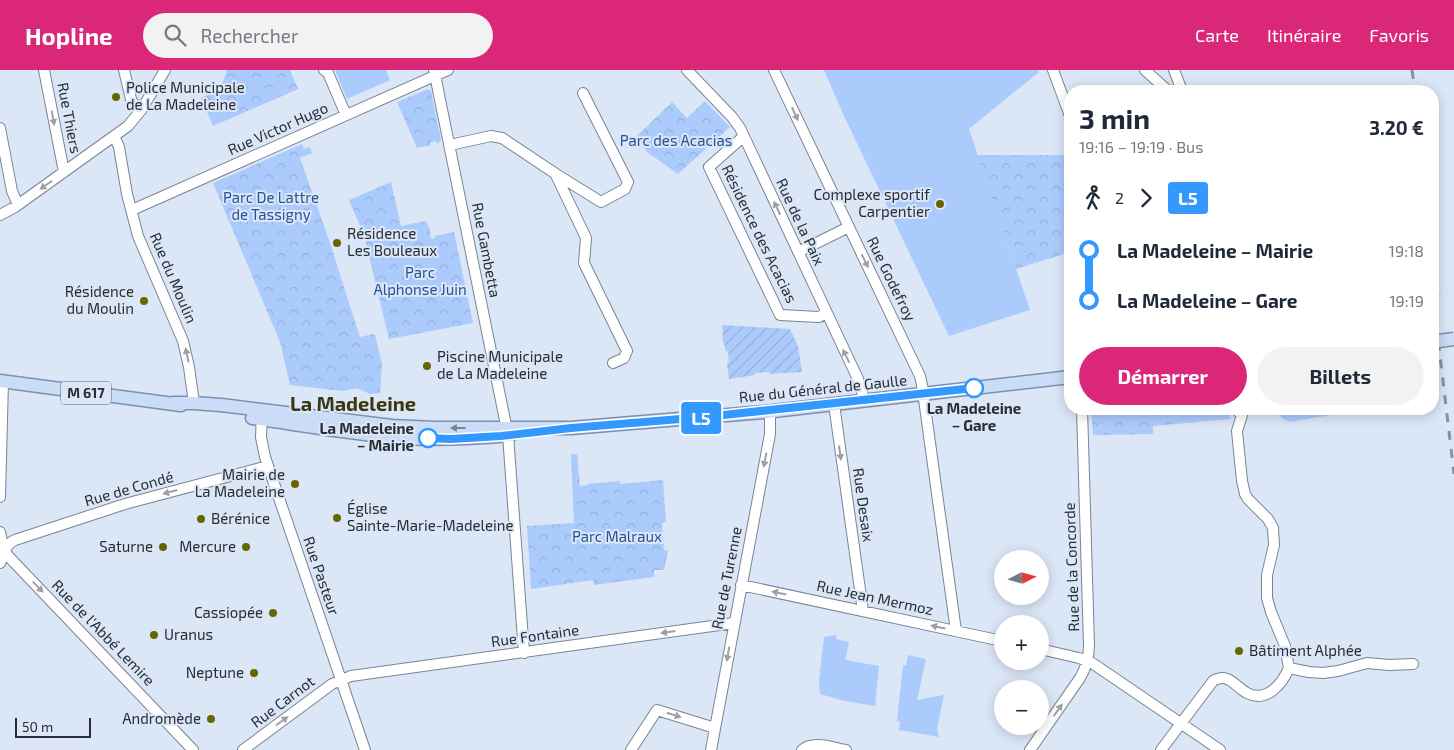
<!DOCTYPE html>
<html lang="fr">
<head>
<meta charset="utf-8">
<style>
	:root { --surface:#fff; --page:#f2f2f3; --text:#1f2937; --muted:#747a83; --accent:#db2777 }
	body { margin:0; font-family:"Exo 2",sans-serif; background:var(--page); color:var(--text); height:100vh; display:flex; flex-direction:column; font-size:19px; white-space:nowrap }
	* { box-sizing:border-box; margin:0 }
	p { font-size:16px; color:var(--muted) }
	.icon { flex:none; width:28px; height:28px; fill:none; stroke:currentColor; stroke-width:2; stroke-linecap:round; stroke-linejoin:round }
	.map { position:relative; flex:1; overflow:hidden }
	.drawer { position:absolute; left:1064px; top:15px; width:375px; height:330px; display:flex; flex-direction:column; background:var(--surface); border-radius:20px; box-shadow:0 2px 12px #0003 }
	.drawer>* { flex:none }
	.badge { padding:0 10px; border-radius:4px; font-size:18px; line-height:32px }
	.needle { width:32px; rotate:84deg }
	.buttons { position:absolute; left:994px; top:480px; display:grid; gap:10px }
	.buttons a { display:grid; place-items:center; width:55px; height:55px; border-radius:50%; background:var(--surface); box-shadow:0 2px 12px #0003; font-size:25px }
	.scale { position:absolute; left:15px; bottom:12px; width:76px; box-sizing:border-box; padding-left:5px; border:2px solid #292d34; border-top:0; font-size:14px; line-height:18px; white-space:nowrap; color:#292d34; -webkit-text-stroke:4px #dbe6f7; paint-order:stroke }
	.map>.badge { position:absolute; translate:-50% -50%; box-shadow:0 0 0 2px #fff }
	.legs { display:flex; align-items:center; gap:8px; height:55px; padding:0 15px; font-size:16px }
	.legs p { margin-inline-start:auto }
	.summary { display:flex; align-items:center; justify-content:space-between; height:85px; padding:0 15px }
	h1 { font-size:28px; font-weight:700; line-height:38px }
	.primary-button { display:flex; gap:10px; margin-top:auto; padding:10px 15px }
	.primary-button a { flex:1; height:58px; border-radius:30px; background:var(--accent); color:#fff; font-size:20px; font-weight:700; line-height:58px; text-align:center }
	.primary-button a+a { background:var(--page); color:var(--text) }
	ul { padding:0 15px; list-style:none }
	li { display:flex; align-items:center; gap:18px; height:50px; font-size:19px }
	li i { display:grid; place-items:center; width:8px; height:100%; margin:0 6px; background:currentColor }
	li i::after { content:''; width:12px; height:12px; margin:-6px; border:4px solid; border-radius:50%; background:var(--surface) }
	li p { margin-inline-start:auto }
	li:first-child i { background:linear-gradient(#0000 50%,currentColor 0) }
	li:last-child i { background:linear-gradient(currentColor 50%,#0000 0) }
	header { display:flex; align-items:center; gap:30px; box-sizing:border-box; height:70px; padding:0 25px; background:var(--accent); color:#fff }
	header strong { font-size:24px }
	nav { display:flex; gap:28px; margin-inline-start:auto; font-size:18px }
	.search { width:350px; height:45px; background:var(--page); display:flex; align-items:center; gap:12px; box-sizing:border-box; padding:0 18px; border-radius:28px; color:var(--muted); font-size:19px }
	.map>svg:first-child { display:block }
	.grass { fill:#accbfd }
	.park { fill:url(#park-crowns) }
	.garden { fill:url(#garden-furrows) }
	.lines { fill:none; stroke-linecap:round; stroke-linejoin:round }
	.minor-casing { stroke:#7a8494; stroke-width:12 }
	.major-casing { stroke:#7c90af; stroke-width:15 }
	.minor { stroke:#fff; stroke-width:10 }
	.major { stroke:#cbdcf7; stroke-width:12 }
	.rail { stroke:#8a929e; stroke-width:3; stroke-dasharray:9 9; stroke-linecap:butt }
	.major-bridge-casing { stroke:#7c90af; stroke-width:15; stroke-linecap:butt }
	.major-bridge { stroke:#cbdcf7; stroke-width:12 }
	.oneway { fill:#9fa0a4 }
	.oneway2 { fill:#7a8496 }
	.line-1-casing { stroke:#fff; stroke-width:11 }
	.line-1 { stroke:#39f; stroke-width:8 }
	.poi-dot { fill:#660; stroke:#dbe6f7; stroke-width:2 }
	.stop-1-dot { fill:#fff; stroke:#39f; stroke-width:2.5 }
	.labels { text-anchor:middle; stroke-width:4; stroke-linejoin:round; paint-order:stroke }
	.shield { fill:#dbe6f7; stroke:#5e646e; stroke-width:1 }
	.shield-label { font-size:14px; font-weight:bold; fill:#292d34 }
	.poi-label { font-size:15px; fill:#292d34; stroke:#dbe6f7; text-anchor:end }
	.street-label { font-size:15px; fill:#292d34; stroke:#dbe6f7 }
	.park-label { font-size:15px; fill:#295294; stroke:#dbe6f7 }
	.stop-label { font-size:15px; font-weight:bold; fill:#292d34; stroke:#dbe6f7 }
	.district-label { font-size:20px; font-weight:bold; fill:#393910; stroke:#dbe6f7 }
</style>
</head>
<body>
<header>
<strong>Hopline</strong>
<div class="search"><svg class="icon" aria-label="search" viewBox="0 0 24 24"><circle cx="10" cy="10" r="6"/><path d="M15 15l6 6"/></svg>Rechercher</div>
<nav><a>Carte</a><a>Itinéraire</a><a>Favoris</a></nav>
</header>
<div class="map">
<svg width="1454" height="680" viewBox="0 0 1454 680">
	<defs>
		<pattern id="park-crowns" width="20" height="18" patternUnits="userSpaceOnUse" patternTransform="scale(1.25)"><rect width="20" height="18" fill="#accbfd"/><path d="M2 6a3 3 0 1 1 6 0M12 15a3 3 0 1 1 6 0" fill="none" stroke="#94afd9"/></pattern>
		<pattern id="garden-furrows" width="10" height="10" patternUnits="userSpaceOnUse" patternTransform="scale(1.25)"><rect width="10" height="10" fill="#accbfd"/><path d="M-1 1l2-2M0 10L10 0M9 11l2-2" fill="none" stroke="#94afd9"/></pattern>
	</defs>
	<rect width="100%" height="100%" fill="#dbe6f7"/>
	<path class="grass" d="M335 0H386L390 10 347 29Z
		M824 0H1038L1039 2 969 59 1030 240 949 266 844 46Z
		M1273 339H1365L1290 352 1283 349Z
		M837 565 836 569 849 572 845 590 879 596 875 636 845 631 820 624 819 611 824 567Z
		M908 585 926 589 917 630 944 625 937 659 939 667 899 660 900 651H897L903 595H906Z"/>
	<path class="park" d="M227 0H290L298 19 213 56 201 28 220 20Z
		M428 19 431 21 441 70 437 74 436 71 430 72 431 75 417 78 397 32Z
		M705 31 730 57 678 104 647 82 636 67 672 32 687 48Z
		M302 74 304 79 310 77 312 83 300 88 329 170 360 267 373 264 375 265 382 294 380 323 370 324 357 318 343 321 290 315 280 272 213 113Z
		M977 85H1068L1070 92V182L1016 199Z
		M391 112 401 156 426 151 430 160 431 169 435 168V166L454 162 473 253 389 269 364 165 349 130Z
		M1091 339H1224L1230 345V349L1153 356V364L1093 365Z
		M571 384H577L580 416 588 415V414L620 411V414L663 410 666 452 662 453 664 480 668 481 664 500H654V507L594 515 593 510 531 519 527 456 574 453Z"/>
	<path class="garden" d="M722 255 790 259 798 276 802 302 770 304 769 302 755 303V305L729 309 727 293 729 292 728 282 726 281 724 273 723 272Z"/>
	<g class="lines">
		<defs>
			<path id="minor" d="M44 0 64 102
				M124 0 131 29 133 33 142 39
				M324 0 328 3 346 45
				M434 0 508 365 524 583
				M687 0 732 47 740 58 858 309 862 320 863 331
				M774 0 920 306 922 315 956 561
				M1053 0 1070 46
				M1145 0 1168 21
				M1174 0 1182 21
				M0 58 12 121 18 135
				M114 66 119 77 127 124 138 166 183 271 189 297 194 333
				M744 66 709 97 780 245 819 247 826 243
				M450 75 491 66 502 68 556 104 601 132 625 119 628 112 583 23
				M556 105 586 168 584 193 627 281 624 288 613 293
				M132 140 448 0
				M0 145 15 137 128 56 142 39 165 0
				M798 182 849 157
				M834 334 863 541
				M262 342 261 367 265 387 365 680
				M0 427 3 311
				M0 462 4 481 10 488 193 680
				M0 493C5 484 5 474 15 470L125 434 268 396
				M741 515 1002 571
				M1040 579 1079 588 1092 593 1220 680
				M1289 598 1309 602 1323 603 1338 601 1367 593 1389 595 1413 594
				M243 680 332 614 351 606 734 553
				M631 680 657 640 715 658
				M711 680 770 364V341
				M802 680C814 670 833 678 846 680
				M1030 680 1080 608C1086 598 1089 588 1089 575L1082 339
				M1161 680 1213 611C1229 602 1234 616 1247 623 1267 633 1282 614 1289 598L1285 576 1271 542 1267 528V505L1274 475 1273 458 1268 449 1248 429 1245 424 1242 411 1237 361 1242 345 1235 339"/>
			<path id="major" d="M0 311 181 335
				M173 333H194L221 335 392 356 435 358H571L765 342 1070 307
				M252 348C295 354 338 361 381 366 424 371 468 369 511 365"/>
		</defs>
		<use href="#minor" class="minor-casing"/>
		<use href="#major" class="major-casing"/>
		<use href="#minor" class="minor"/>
		<use href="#major" class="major"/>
		<path class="rail" d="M1412 0 1415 21
			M1432 171 1439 225
			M1432 218 1454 404"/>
		<defs>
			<path id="major-bridge" d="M1432 272 1454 269"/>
		</defs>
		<use href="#major-bridge" class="major-bridge-casing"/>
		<use href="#major-bridge" class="major-bridge"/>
	</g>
	<defs><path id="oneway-solid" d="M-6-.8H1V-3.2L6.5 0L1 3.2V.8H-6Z" transform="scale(1.25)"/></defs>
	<g class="oneway">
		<use href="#oneway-solid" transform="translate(795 44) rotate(65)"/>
		<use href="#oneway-solid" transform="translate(53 48) rotate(80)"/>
		<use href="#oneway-solid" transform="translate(46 115) rotate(145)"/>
		<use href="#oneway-solid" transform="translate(777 138) rotate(-115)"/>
		<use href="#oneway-solid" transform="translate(865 191) rotate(64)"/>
		<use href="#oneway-solid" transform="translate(187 285) rotate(-102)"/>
		<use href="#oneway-solid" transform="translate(846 286) rotate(-116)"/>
		<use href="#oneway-solid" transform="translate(840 383) rotate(82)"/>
		<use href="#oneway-solid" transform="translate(765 390) rotate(101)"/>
		<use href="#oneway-solid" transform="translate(170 422) rotate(165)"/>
		<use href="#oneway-solid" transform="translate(38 517) rotate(46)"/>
		<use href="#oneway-solid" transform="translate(779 523) rotate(-168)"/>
		<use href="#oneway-solid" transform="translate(938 557) rotate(-168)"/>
		<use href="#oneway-solid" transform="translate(668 562) rotate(172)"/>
		<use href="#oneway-solid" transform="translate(728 584) rotate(100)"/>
		<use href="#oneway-solid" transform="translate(1058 640) rotate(-55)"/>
		<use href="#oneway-solid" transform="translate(674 645) rotate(17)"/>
		<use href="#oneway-solid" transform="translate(282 651) rotate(-36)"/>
	</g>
	<use class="oneway2" href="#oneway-solid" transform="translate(458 358) rotate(180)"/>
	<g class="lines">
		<defs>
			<path id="line-1" d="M428 368 451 369 501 366 571 358 705 347 974 318"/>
		</defs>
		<use href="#line-1" class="line-1-casing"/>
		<use href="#line-1" class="line-1"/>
	</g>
	<g class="poi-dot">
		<circle cx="116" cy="27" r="5"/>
		<circle cx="940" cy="134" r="5"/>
		<circle cx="337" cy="173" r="5"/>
		<circle cx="144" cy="231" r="5"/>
		<circle cx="427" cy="296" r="5"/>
		<circle cx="295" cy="414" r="5"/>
		<circle cx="337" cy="448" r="5"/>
		<circle cx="201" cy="449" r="5"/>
		<circle cx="163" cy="477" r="5"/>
		<circle cx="246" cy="477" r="5"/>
		<circle cx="273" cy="543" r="5"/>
		<circle cx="154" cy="565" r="5"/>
		<circle cx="1239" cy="581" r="5"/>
		<circle cx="254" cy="603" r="5"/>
		<circle cx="211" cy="649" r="5"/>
	</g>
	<g class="stop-1-dot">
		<circle cx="974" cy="318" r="9"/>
		<circle cx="428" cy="368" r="9"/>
	</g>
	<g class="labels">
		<rect class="shield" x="61" y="311.5" width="50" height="23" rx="4"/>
		<g class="shield-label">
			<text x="86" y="328">M 617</text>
		</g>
		<g class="poi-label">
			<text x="126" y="23" text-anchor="start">Police Municipale<tspan x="126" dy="17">de La Madeleine</tspan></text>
			<text x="930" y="130">Complexe sportif<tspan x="930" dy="17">Carpentier</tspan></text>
			<text x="347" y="169" text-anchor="start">Résidence<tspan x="347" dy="17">Les Bouleaux</tspan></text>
			<text x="134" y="227">Résidence<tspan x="134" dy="17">du Moulin</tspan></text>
			<text x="437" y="292" text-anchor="start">Piscine Municipale<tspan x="437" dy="17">de La Madeleine</tspan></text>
			<text x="285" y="410">Mairie de<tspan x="285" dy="17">La Madeleine</tspan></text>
			<text x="347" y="444" text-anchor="start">Église<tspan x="347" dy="17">Sainte-Marie-Madeleine</tspan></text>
			<text x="211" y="454" text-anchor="start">Bérénice</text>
			<text x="153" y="482">Saturne</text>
			<text x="236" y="482">Mercure</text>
			<text x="263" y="548">Cassiopée</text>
			<text x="164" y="570" text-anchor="start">Uranus</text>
			<text x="1249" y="586" text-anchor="start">Bâtiment Alphée</text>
			<text x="244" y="608">Neptune</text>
			<text x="201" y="654">Andromède</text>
		</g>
		<g class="street-label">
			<text transform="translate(69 48) rotate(79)" y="5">Rue Thiers</text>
			<text transform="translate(278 59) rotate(-24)" y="5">Rue Victor Hugo</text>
			<text transform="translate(800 152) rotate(65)" y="5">Rue de la Paix</text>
			<text transform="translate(759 164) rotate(64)" y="5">Résidence des Acacias</text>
			<text transform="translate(486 180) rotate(79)" y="5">Rue Gambetta</text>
			<text transform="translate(173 208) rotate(67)" y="5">Rue du Moulin</text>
			<text transform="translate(891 209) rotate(64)" y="5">Rue Godefroy</text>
			<text transform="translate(823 319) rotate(-6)" y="5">Rue du Général de Gaulle</text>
			<text transform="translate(129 419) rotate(-16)" y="5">Rue de Condé</text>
			<text transform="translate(863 435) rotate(82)" y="5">Rue Desaix</text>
			<text transform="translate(1072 497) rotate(-92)" y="5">Rue de la Concorde</text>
			<text transform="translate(321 506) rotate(71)" y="5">Rue Pasteur</text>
			<text transform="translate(727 508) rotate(-79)" y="5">Rue de Turenne</text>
			<text transform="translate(875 528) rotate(12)" y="5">Rue Jean Mermoz</text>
			<text transform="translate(103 563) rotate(46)" y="5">Rue de l'Abbé Lemire</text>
			<text transform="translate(535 566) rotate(-8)" y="5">Rue Fontaine</text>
			<text transform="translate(283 632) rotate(-37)" y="5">Rue Carnot</text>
		</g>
		<g class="park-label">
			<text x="676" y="76">Parc des Acacias</text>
			<text x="271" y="133">Parc De Lattre<tspan x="271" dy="17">de Tassigny</tspan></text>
			<text x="420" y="208">Parc<tspan x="420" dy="17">Alphonse Juin</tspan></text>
			<text x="617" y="472">Parc Malraux</text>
		</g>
		<g class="stop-label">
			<text x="974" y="344">La Madeleine<tspan x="974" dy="17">– Gare</tspan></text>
			<text x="414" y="364" text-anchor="end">La Madeleine<tspan x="414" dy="17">– Mairie</tspan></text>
		</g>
		<g class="district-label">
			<text x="353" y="341">La Madeleine</text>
		</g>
	</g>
</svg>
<div class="buttons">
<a><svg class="needle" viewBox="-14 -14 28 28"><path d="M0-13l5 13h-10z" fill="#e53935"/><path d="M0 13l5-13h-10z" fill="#747a83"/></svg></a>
<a>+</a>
<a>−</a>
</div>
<div class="scale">50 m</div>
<b class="badge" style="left:701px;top:348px;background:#39f;color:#fff">L5</b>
<section class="drawer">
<div class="summary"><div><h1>3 min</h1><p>19:16 – 19:19 · Bus</p></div><b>3.20 €</b></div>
<div class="legs"><svg class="icon" aria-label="walk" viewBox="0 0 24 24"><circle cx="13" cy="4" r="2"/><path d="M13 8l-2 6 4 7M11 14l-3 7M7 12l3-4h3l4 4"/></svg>2<svg class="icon" aria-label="forward" viewBox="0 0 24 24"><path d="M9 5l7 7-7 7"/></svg><b class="badge" style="background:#39f;color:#fff">L5</b></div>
<ul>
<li><i style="color:#39f"></i><b>La Madeleine – Mairie</b><p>19:18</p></li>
<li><i style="color:#39f"></i><b>La Madeleine – Gare</b><p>19:19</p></li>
</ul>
<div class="primary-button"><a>Démarrer</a><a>Billets</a></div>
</section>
</div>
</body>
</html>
